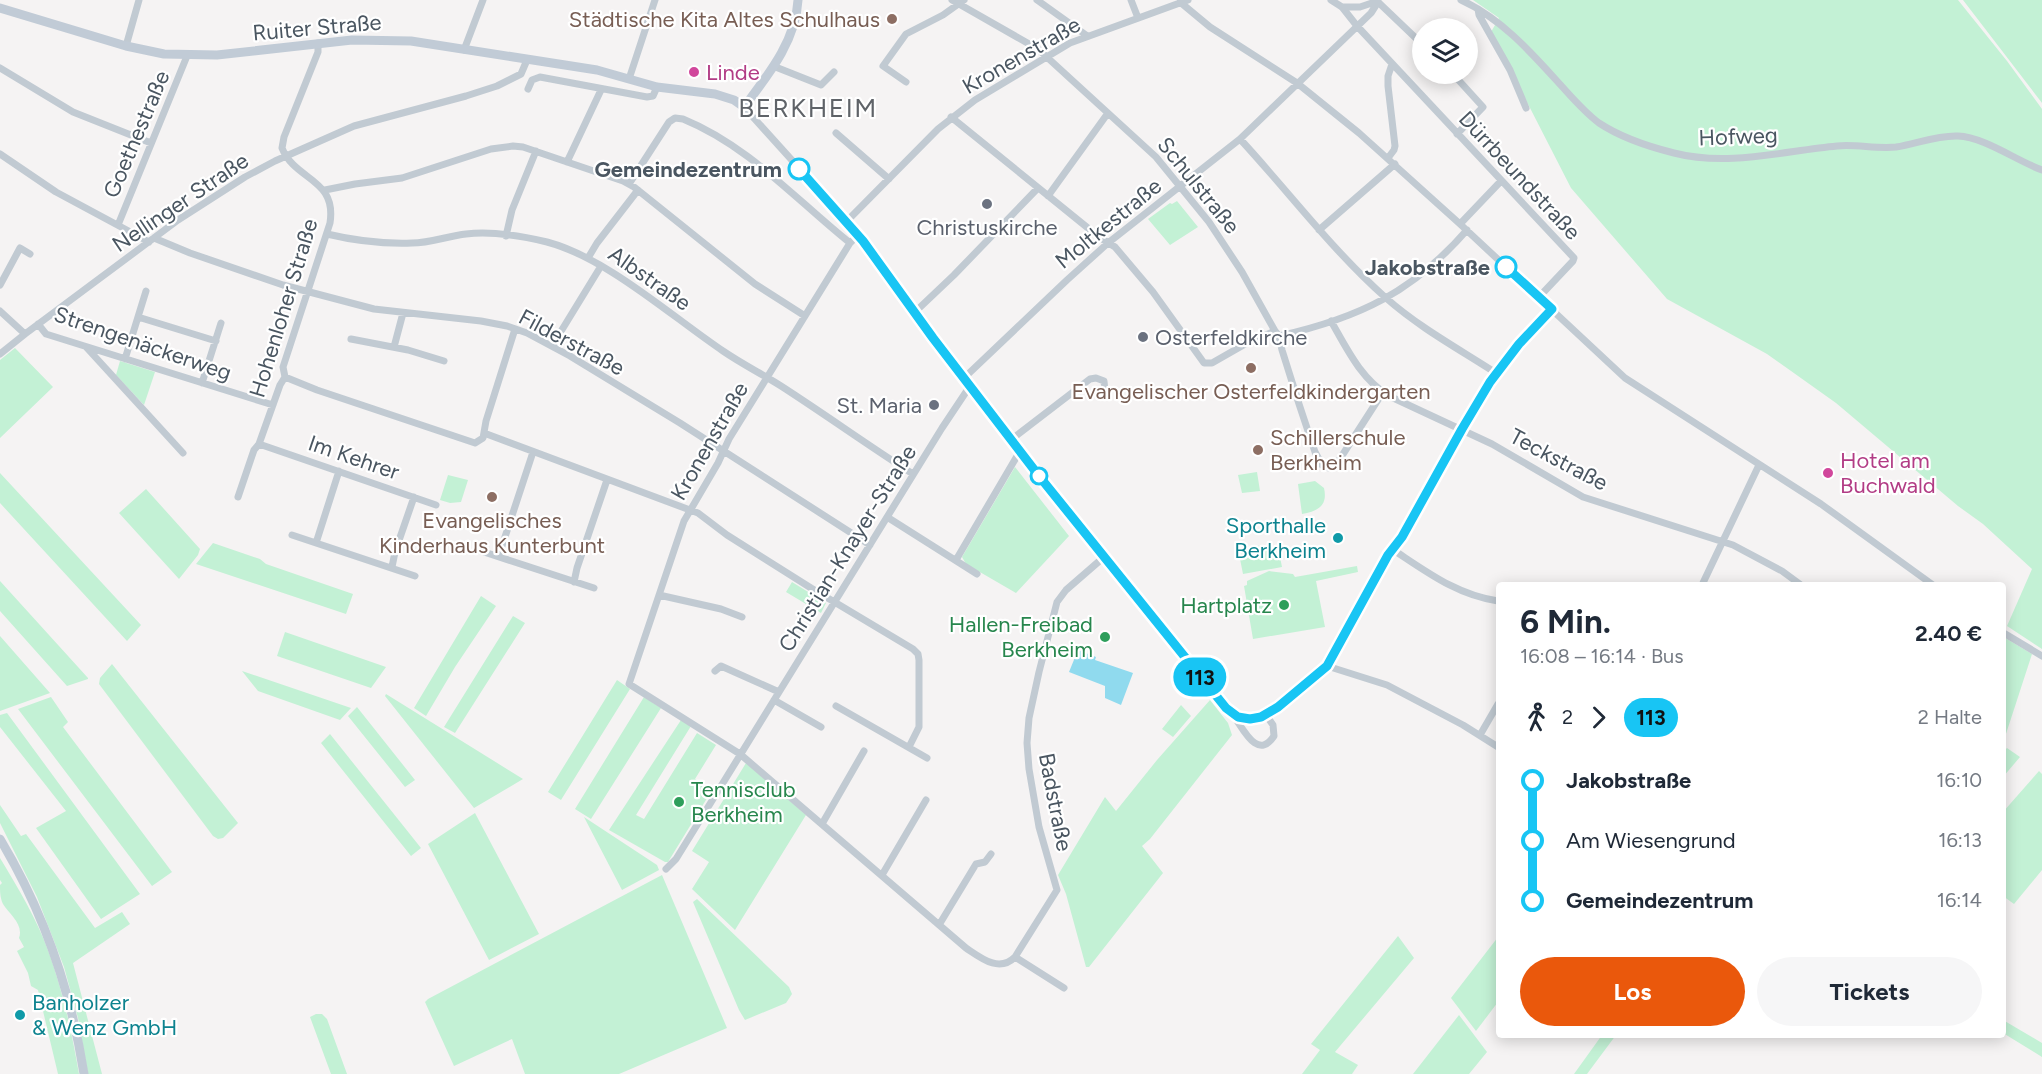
<!DOCTYPE html>
<html lang="de">
<head>
<meta charset="utf-8">
<style>
	:root { --surface:#fff; --page:#f6f6f7; --text:#1f2937; --muted:#747a83; --accent:#ea580c }
	body { margin:0; font-family:Figtree,sans-serif; background:var(--page); color:var(--text); height:100vh; display:flex; flex-direction:column; font-size:22px; white-space:nowrap }
	* { box-sizing:border-box; margin:0 }
	p { font-size:20px; color:var(--muted) }
	.icon { flex:none; width:33px; height:33px; fill:none; stroke:currentColor; stroke-width:2; stroke-linecap:round; stroke-linejoin:round }
	.map { position:relative; flex:1; overflow:hidden }
	.sheet { position:absolute; left:1496px; top:582px; width:510px; height:456px; display:flex; flex-direction:column; background:var(--surface); border-radius:6px; box-shadow:0 3px 15px #0003 }
	.sheet>* { flex:none }
	.badge { padding:0 12px; border-radius:20px; font-size:21px; line-height:39px }
	.controls { position:absolute; left:1412px; top:18px; display:grid; gap:12px }
	.controls a { display:grid; place-items:center; width:66px; height:66px; border-radius:50%; background:var(--surface); box-shadow:0 3px 15px #0003; font-size:30px }
	.map>.badge { position:absolute; translate:-50% -50%; box-shadow:0 0 0 3px #fff }
	.legs { display:flex; align-items:center; gap:9px; height:66px; padding:0 24px; font-size:20px }
	.legs p { margin-inline-start:auto }
	.overview { display:flex; align-items:center; justify-content:space-between; height:102px; padding:0 24px }
	h1 { font-size:33px; font-weight:700; line-height:45px }
	.primary-button { display:flex; gap:12px; margin-top:auto; padding:12px 24px }
	.primary-button a { flex:1; height:69px; border-radius:36px; background:var(--accent); color:#fff; font-size:24px; font-weight:700; line-height:69px; text-align:center }
	.primary-button a+a { background:var(--page); color:var(--text) }
	ul { padding:0 24px; list-style:none }
	li { display:flex; align-items:center; gap:21px; height:60px; font-size:22px }
	li i { display:grid; place-items:center; width:9px; height:100%; margin:0 8px; background:currentColor }
	li i::after { content:''; width:15px; height:15px; margin:-8px; border:4px solid; border-radius:50%; background:var(--surface) }
	li p { margin-inline-start:auto }
	li:first-child i { background:linear-gradient(#0000 50%,currentColor 0) }
	li:last-child i { background:linear-gradient(currentColor 50%,#0000 0) }
	.map>svg:first-child { display:block }
	.green { fill:#c3f1d5 }
	.water { fill:#90daee }
	.lines { fill:none; stroke-linecap:round; stroke-linejoin:round }
	.street { stroke:#c1cad2; stroke-width:7 }
	.secondary { stroke:#c1cbd6; stroke-width:9 }
	.line-1-casing { stroke:#fff; stroke-width:14 }
	.line-1 { stroke:#18c5f4; stroke-width:9 }
	.education-dot { fill:#8d6e63; stroke:#fff; stroke-width:2 }
	.hotel-dot { fill:#d1479c; stroke:#fff; stroke-width:2 }
	.stop-1-dot { fill:#fff; stroke:#18c5f4; stroke-width:3 }
	.worship-dot { fill:#6b7280; stroke:#fff; stroke-width:2 }
	.culture-dot { fill:#0f9aa8; stroke:#fff; stroke-width:2 }
	.leisure-dot { fill:#2e9e5b; stroke:#fff; stroke-width:2 }
	.labels { text-anchor:middle; stroke-width:4.5; stroke-linejoin:round; paint-order:stroke }
	.education-label { font-size:22px; fill:#785e54; stroke:#fff }
	.street-label { font-size:22px; fill:#4a5661; stroke:#fff }
	.hotel-label { font-size:22px; fill:#b23c85; stroke:#fff; text-anchor:start }
	.stop-label { font-size:22px; font-weight:bold; fill:#4a5661; stroke:#fff; text-anchor:end }
	.worship-label { font-size:22px; fill:#5b616d; stroke:#fff }
	.culture-label { font-size:22px; fill:#0d838f; stroke:#fff; text-anchor:end }
	.leisure-label { font-size:22px; fill:#27864d; stroke:#fff; text-anchor:end }
	.quarter-label { font-size:26px; letter-spacing:1.5px; fill:#5f6368; stroke:#fff }
</style>
</head>
<body>
<div class="map">
<svg width="2042" height="1074" viewBox="0 0 2042 1074">
	<rect width="100%" height="100%" fill="#f5f3f3"/>
	<path class="green" d="M1473 0H1958L2007 61 2042 109V649L2007 626 2032 569 1983 524 1958 506 1836 403 1767 354 1667 299 1571 188 1491 32 1499 18Z
		M1963 0H2042V103Z
		M1177 201 1198 227 1170 245 1148 219 1170 203 1172 204Z
		M15 348 53 387 0 438V360Z
		M120 361 155 372 144 405 116 375Z
		M1015 467 1069 536 1016 593 966 564 962 557Z
		M1257 472 1260 491 1242 493 1238 475Z
		M0 473 141 625 127 641 0 503Z
		M448 475 468 480 461 502 450 503 440 500Z
		M1315 481 1324 488C1328 506 1318 511 1302 514L1298 484Z
		M146 489 200 549 198 555 179 579 119 513Z
		M213 543 260 559 266 564 353 594 346 614 196 564Z
		M1262 545 1264 550 1279 552 1282 567 1243 574 1239 554 1254 552 1253 547Z
		M1357 566 1358 572 1316 581 1325 627 1253 639 1244 586 1247 585V581L1269 571 1293 574 1295 577Z
		M0 581 88 678V679L67 686 0 611Z
		M792 582 826 603 821 613 786 592Z
		M481 596 496 606 455 667 426 716 414 708Z
		M513 616 525 623 455 733 444 727Z
		M285 632 386 667 371 688 277 656Z
		M0 636 50 693 0 711Z
		M2002 636 2032 654 2004 740 2002 739Z
		M112 664 238 823 223 838 218 839 213 836 99 684 100 678Z
		M242 671 351 708 340 720 258 691Z
		M617 680 630 689 561 800 548 792Z
		M386 694 523 779 474 808 385 696Z
		M51 697 68 722 63 727 172 872 152 886 18 709Z
		M644 697 661 708 591 819 575 809Z
		M1210 700 1228 723 1232 735 1150 839 1142 846 1163 873 1089 967H1086L1066 894 1058 875 1105 797 1116 811 1157 760Z
		M1181 705 1191 716 1173 737 1162 729Z
		M357 707 415 780 405 787 348 716Z
		M7 713 140 894 101 919 36 828 66 811 0 727V715Z
		M681 720 691 726 636 815 644 819 697 733 716 745 695 779 712 790 668 862H665L609 830Z
		M330 734 421 848 411 856 321 743Z
		M2007 748 2020 757 2003 777V752Z
		M746 763 806 815 735 930 692 889 709 862 692 851Z
		M2039 771 2042 774V870L2014 904 2003 896V812Z
		M0 805 21 836 26 834 95 928 122 912 130 924 73 963 102 1074H88L78 1018 64 967 37 897 0 823Z
		M475 813 539 934 489 960 428 844Z
		M584 817 657 865 659 870 622 890Z
		M0 858C18 888 37 919 49 953 63 992 72 1033 79 1074H58L38 990 31 986 28 973 17 951 24 947 19 938C24 924 9 914 3 904 0 898 0 891 0 885L2 883 0 880Z
		M662 875 727 1028 619 1074H525L512 1039 454 1066 425 1002 428 999Z
		M697 899 789 987 792 994 786 1003 745 1020 739 1010 693 902Z
		M1398 936 1414 958 1335 1052 1358 1065 1352 1074H1302L1320 1050 1311 1044Z
		M1498 937V1002L1476 1031 1451 998Z
		M316 1014H322L327 1019 347 1074H331L310 1017Z
		M1459 1015 1487 1052 1469 1074H1413Z
		M2003 1020 2042 1043V1057L2003 1033Z
		M1602 1035H1616L1587 1074H1574Z"/>
	<path class="water" d="M1078 650 1096 657 1095 660 1133 673 1121 705 1105 698V686L1069 672Z"/>
	<g class="lines">
		<path class="street" d="M952 0 1038 49 1156 157 1209 222 1242 272 1275 331 1279 336 1282 350 1299 404 1315 452 1322 465 1329 468 1336 465 1383 392
			M1037 0 1086 35
			M1131 0 1138 18
			M1331 0 1342 7 1357 26 1574 258 1573 261 1539 297
			M1461 0C1499 17 1529 50 1557 81 1570 95 1583 111 1599 123 1620 137 1650 147 1674 153 1728 167 1783 151 1837 146 1856 144 1876 149 1896 147 1916 144 1937 135 1958 136 1984 137 2017 161 2042 170
			M1180 2 1210 27 1297 83 1359 133 1460 224 1625 378 1821 504 1933 585
			M1378 2 1422 44
			M1342 7H1360L1378 1
			M1478 9 1479 15 1510 70 1526 108
			M126 46 139 0
			M464 50 483 0
			M773 66 821 85 834 72
			M0 68 73 112 151 143
			M1453 74 1483 107 1457 134
			M629 79 655 0
			M906 82 883 66 906 34 943 15 964 0
			M528 89 532 80 540 77 647 97 653 96 657 87
			M744 107C783 151 824 194 861 240 895 282 925 328 958 371 1042 480 1128 587 1215 695 1220 702 1227 708 1233 715 1242 726 1257 762 1274 736L1273 725 1266 715
			M951 117 1099 237 1115 247 1153 292 1204 363H1212L1247 343 1275 331
			M836 133 889 179
			M1240 139C1289 192 1332 250 1386 298 1420 328 1459 349 1496 373
			M0 154 56 192 149 242
			M1388 158 1394 150 1395 146 1388 86V76L1392 64
			M567 162 601 90
			M629 184 669 122 675 118 683 119C749 146 795 199 850 243
			M325 190 355 184 402 178 491 149 513 146 523 147 623 181 634 187 755 284 805 316
			M1048 196 1108 113
			M846 222 938 129 975 100 1070 43 1188 0
			M1460 224 1501 181
			M118 225 187 56
			M1319 230 1395 164
			M327 234C356 241 383 244 412 243 430 243 448 236 466 234 491 231 522 236 547 242 607 258 671 316 723 351 742 364 762 374 781 386 826 415 869 446 913 474
			M858 235 850 243 729 439 718 463 684 521 629 684 740 754 966 948C981 958 999 973 1015 957L1057 890 1039 827 1029 769 1027 743 1029 718 1039 672 1057 602 1066 590 1104 557
			M506 236 512 210 536 151
			M154 238 190 253 283 285 374 309 481 321 507 326 527 333 570 356 680 423 870 545
			M588 258 597 243 638 190
			M0 285 20 248 30 254
			M0 311 25 334
			M915 312 954 275 1038 188
			M138 317 216 341
			M1331 321C1347 349 1361 379 1389 396L1492 444 1583 497 1733 545 1782 571 1801 585
			M38 324 46 334 273 405
			M1279 336C1359 318 1413 292 1467 230
			M351 339 408 350 444 361
			M552 346 601 266
			M394 347 403 313
			M87 348 183 453
			M0 354 25 334 178 220 245 177 275 161 354 126 466 96 497 86 521 74 527 60
			M125 359 146 291
			M285 377 317 390 475 443 483 438 486 421 515 329
			M964 378 1067 280 1108 243 1240 139 1371 13 1378 2
			M202 383 221 323
			M484 433 698 513 727 535 811 588 913 649 918 654 919 660V727L909 747
			M1012 439 1090 379 1096 378 1104 381 1105 391
			M259 444 436 505
			M238 497 254 450 259 444 280 385 285 377 283 367 330 223C337 178 295 181 282 148L284 137 318 52V43
			M887 517 977 574
			M292 535 415 576
			M316 543 339 471
			M1392 549C1427 572 1457 595 1498 601
			M481 551 594 588
			M499 555 533 452
			M956 560 1020 451
			M392 567 395 552 414 497
			M574 582 577 568 607 480
			M1702 585 1759 465
			M659 595 721 609 742 617
			M2002 632 2042 656
			M1327 666 1387 685 1463 725 1498 747
			M715 671 721 666 779 692
			M774 700 821 727
			M836 706 927 758
			M1233 714 1250 719 1266 715 1327 666 1388 555 1402 537C1449 456 1484 376 1552 309
			M1480 735 1498 704
			M822 824 864 751
			M666 869 676 859 942 428 970 386
			M882 875 926 800
			M939 925 976 864 985 862 991 854
			M1015 957 1064 988"/>
		<path class="secondary" d="M0 8 126 46 164 54 217 55 352 40 411 41 597 70 657 87 715 94 734 100 744 107C768 75 796 41 798 0
			M0 839C43 911 71 991 84 1074"/>
	</g>
	<g class="lines">
		<defs>
			<path id="line-1" d="M799 169 863 241 933 338 1039 476 1226 708 1238 717 1250 719 1261 717 1278 707 1327 666 1388 555 1402 537 1462 429 1490 382 1519 344 1552 309 1506 267"/>
		</defs>
		<use href="#line-1" class="line-1-casing"/>
		<use href="#line-1" class="line-1"/>
	</g>
	<g class="education-dot">
		<circle cx="892" cy="19" r="6"/>
		<circle cx="1251" cy="368" r="6"/>
		<circle cx="1258" cy="450" r="6"/>
		<circle cx="492" cy="497" r="6"/>
	</g>
	<g class="hotel-dot">
		<circle cx="694" cy="72" r="6"/>
		<circle cx="1828" cy="473" r="6"/>
	</g>
	<g class="stop-1-dot">
		<circle cx="799" cy="169" r="10"/>
		<circle cx="1506" cy="267" r="10"/>
		<circle cx="1039" cy="476" r="8"/>
	</g>
	<g class="worship-dot">
		<circle cx="987" cy="204" r="6"/>
		<circle cx="1143" cy="337" r="6"/>
		<circle cx="934" cy="405" r="6"/>
	</g>
	<g class="culture-dot">
		<circle cx="1338" cy="538" r="6"/>
		<circle cx="20" cy="1015" r="6"/>
	</g>
	<g class="leisure-dot">
		<circle cx="1284" cy="605" r="6"/>
		<circle cx="1105" cy="637" r="6"/>
		<circle cx="679" cy="802" r="6"/>
	</g>
	<g class="labels">
		<g class="education-label">
			<text x="880" y="27" text-anchor="end">Städtische Kita Altes Schulhaus</text>
			<text x="1251" y="399">Evangelischer Osterfeldkindergarten</text>
			<text x="1270" y="445" text-anchor="start">Schillerschule<tspan x="1270" dy="25">Berkheim</tspan></text>
			<text x="492" y="528">Evangelisches<tspan x="492" dy="25">Kinderhaus Kunterbunt</tspan></text>
		</g>
		<g class="street-label">
			<text transform="translate(317 27) rotate(-5)" y="8">Ruiter Straße</text>
			<text transform="translate(1021 55) rotate(-30)" y="8">Kronenstraße</text>
			<text transform="translate(136 134) rotate(-67)" y="8">Goethestraße</text>
			<text transform="translate(1738 136) rotate(-2)" y="8">Hofweg</text>
			<text transform="translate(1520 175) rotate(47)" y="8">Dürrbeundstraße</text>
			<text transform="translate(1199 185) rotate(51)" y="8">Schulstraße</text>
			<text transform="translate(180 202) rotate(-34)" y="8">Nellinger Straße</text>
			<text transform="translate(1108 223) rotate(-39)" y="8">Moltkestraße</text>
			<text transform="translate(650 278) rotate(35)" y="8">Albstraße</text>
			<text transform="translate(283 308) rotate(-73)" y="8">Hohenloher Straße</text>
			<text transform="translate(572 342) rotate(28)" y="8">Filderstraße</text>
			<text transform="translate(143 343) rotate(19)" y="8">Strengenäckerweg</text>
			<text transform="translate(709 441) rotate(-60)" y="8">Kronenstraße</text>
			<text transform="translate(354 457) rotate(19)" y="8">Im Kehrer</text>
			<text transform="translate(1559 459) rotate(28)" y="8">Teckstraße</text>
			<text transform="translate(847 548) rotate(-58)" y="8">Christian-Knayer-Straße</text>
			<text transform="translate(1056 802) rotate(79)" y="8">Badstraße</text>
		</g>
		<g class="hotel-label">
			<text x="706" y="80">Linde</text>
			<text x="1840" y="468">Hotel am<tspan x="1840" dy="25">Buchwald</tspan></text>
		</g>
		<g class="stop-label">
			<text x="782" y="177">Gemeindezentrum</text>
			<text x="1490" y="275">Jakobstraße</text>
		</g>
		<g class="worship-label">
			<text x="987" y="235">Christuskirche</text>
			<text x="1155" y="345" text-anchor="start">Osterfeldkirche</text>
			<text x="922" y="413" text-anchor="end">St. Maria</text>
		</g>
		<g class="culture-label">
			<text x="1326" y="533">Sporthalle<tspan x="1326" dy="25">Berkheim</tspan></text>
			<text x="32" y="1010" text-anchor="start">Banholzer<tspan x="32" dy="25">&amp; Wenz GmbH</tspan></text>
		</g>
		<g class="leisure-label">
			<text x="1272" y="613">Hartplatz</text>
			<text x="1093" y="632">Hallen-Freibad<tspan x="1093" dy="25">Berkheim</tspan></text>
			<text x="691" y="797" text-anchor="start">Tennisclub<tspan x="691" dy="25">Berkheim</tspan></text>
		</g>
		<g class="quarter-label">
			<text x="808" y="117">BERKHEIM</text>
		</g>
	</g>
</svg>
<div class="controls">
<a><svg class="icon" aria-label="layers" viewBox="0 0 24 24"><path d="M12 4l9 5-9 5-9-5zM3 14l9 5 9-5"/></svg></a>
</div>
<b class="badge" style="left:1200px;top:677px;background:#18c5f4;color:#111">113</b>
<section class="sheet">
<div class="overview"><div><h1>6 Min.</h1><p>16:08 – 16:14 · Bus</p></div><b>2.40 €</b></div>
<div class="legs"><svg class="icon" aria-label="walk" viewBox="0 0 24 24"><circle cx="13" cy="4" r="2"/><path d="M13 8l-2 6 4 7M11 14l-3 7M7 12l3-4h3l4 4"/></svg>2<svg class="icon" aria-label="forward" viewBox="0 0 24 24"><path d="M9 5l7 7-7 7"/></svg><b class="badge" style="background:#18c5f4;color:#111">113</b><p>2 Halte</p></div>
<ul>
<li><i style="color:#18c5f4"></i><b>Jakobstraße</b><p>16:10</p></li>
<li><i style="color:#18c5f4"></i><span>Am Wiesengrund</span><p>16:13</p></li>
<li><i style="color:#18c5f4"></i><b>Gemeindezentrum</b><p>16:14</p></li>
</ul>
<div class="primary-button"><a>Los</a><a>Tickets</a></div>
</section>
</div>
</body>
</html>
